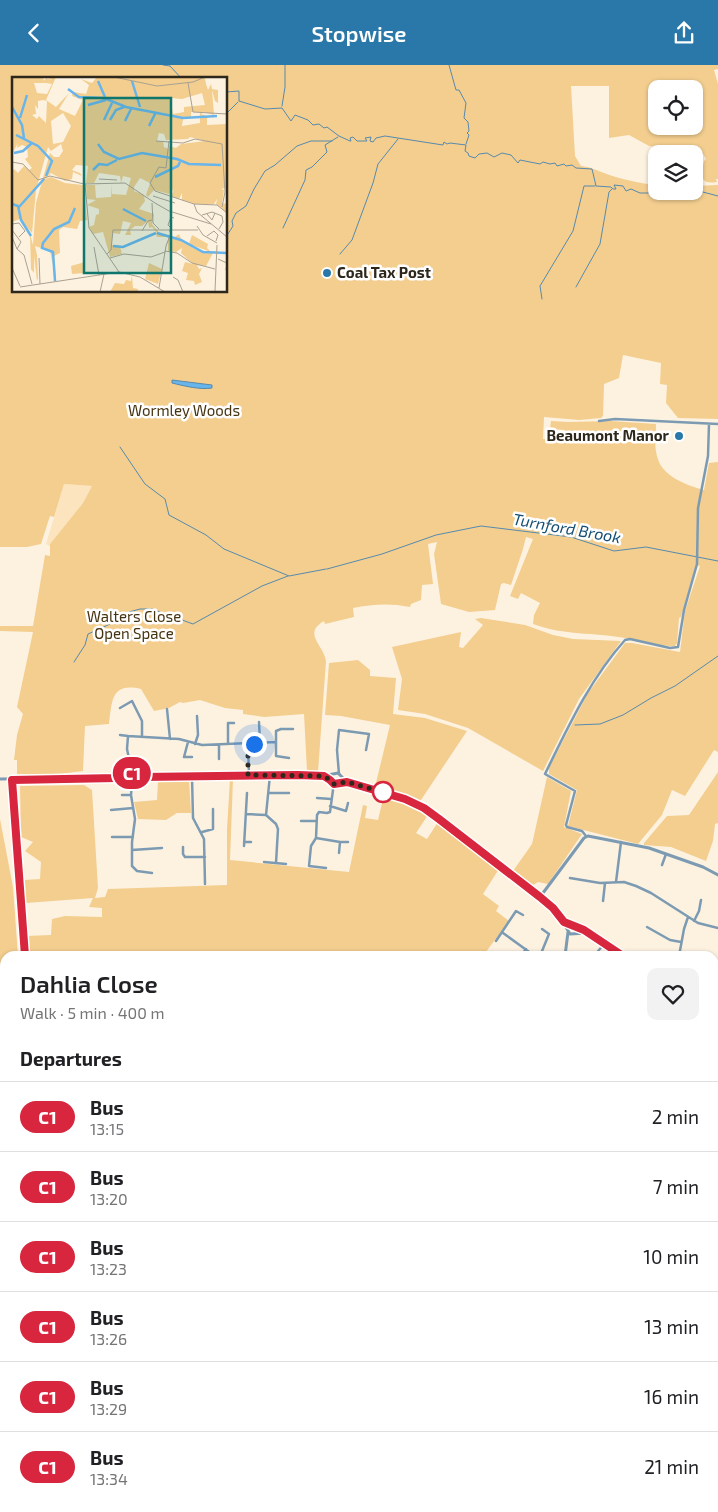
<!DOCTYPE html>
<html lang="en">
<head>
<meta charset="utf-8">
<style>
	:root { --surface:#fff; --page:#f2f2f2; --text:#202124; --muted:#757577; --line:#e0e0e0; --accent:#2978a9 }
	body { margin:0; font-family:"Exo 2",sans-serif; background:var(--page); color:var(--text); height:100vh; display:flex; flex-direction:column; font-size:19px; white-space:nowrap }
	* { box-sizing:border-box; margin:0 }
	p { font-size:16px; color:var(--muted) }
	.icon { flex:none; width:28px; height:28px; fill:none; stroke:currentColor; stroke-width:2; stroke-linecap:round; stroke-linejoin:round }
	.map { position:relative; flex:1; overflow:hidden }
	.side { position:absolute; left:0px; top:886px; width:719px; height:561px; display:flex; flex-direction:column; background:var(--surface); border-radius:15px 15px 0 0; box-shadow:0 1px 4px #0004 }
	.side>* { flex:none }
	.badge { padding:0 10px; border-radius:16px; font-size:18px; line-height:32px }
	.buttons { position:absolute; left:648px; top:15px; display:grid; gap:10px }
	.buttons a { display:grid; place-items:center; width:55px; height:55px; border-radius:10px; background:var(--surface); box-shadow:0 1px 4px #0004; font-size:25px }
	.you { position:absolute; width:25px; height:25px; margin:-12px; border:4px solid #fff; border-radius:50%; background:#1a73e8; box-shadow:0 0 0 8px #1a73e833 }
	.map>.badge { position:absolute; translate:-50% -50%; box-shadow:0 0 0 2px #fff }
	h2 { padding:0 20px; font-size:19px; line-height:45px }
	.round { display:grid; place-items:center; flex:none; width:52px; height:52px; border-radius:10px; background:var(--page) }
	.headline { display:flex; align-items:center; justify-content:space-between; height:85px; padding:0 20px }
	h1 { font-size:24px; font-weight:600; line-height:38px }
	ul { padding:0; list-style:none }
	li { display:flex; align-items:center; gap:15px; height:70px; padding:0 20px; border-top:1px solid var(--line) }
	li div { flex:1 }
	li b { display:block; font-size:19px }
	li em { font-style:normal }
	li .badge { min-width:55px; font-weight:700; text-align:center }
	header { display:flex; justify-content:space-between; align-items:center; height:65px; padding:0 20px; background:var(--accent); color:#fff; font-size:22px; font-weight:600 }
	.map>svg:first-child { display:block }
	.built { fill:#fbe4be }
	.green { fill:#f3ce8f; fill-rule:evenodd }
	.water { fill:#68b5eb; stroke:#578aad }
	.lines { fill:none; stroke-linecap:round; stroke-linejoin:round }
	.stream { stroke:#578aad; stroke-width:1 }
	.minor { stroke:#7c9bb3; stroke-width:2.5 }
	.tertiary { stroke:#7c9bb3; stroke-width:3 }
	.secondary { stroke:#417092; stroke-width:4 }
	.line-casing { stroke:#fff; stroke-width:11 }
	.line { stroke:#d7263d; stroke-width:8 }
	.walk { stroke:#2e271c; stroke-width:5; stroke-dasharray:0 9 }
	.poi-dot { fill:#2978a9; stroke:#fff; stroke-width:2 }
	.stop-dot { fill:#fff; stroke:#d7263d; stroke-width:2.5 }
	.labels { text-anchor:middle; stroke-width:5; stroke-linejoin:round; paint-order:stroke }
	.poi-label { font-size:15px; font-weight:bold; fill:#2e271c; stroke:#fff; text-anchor:start }
	.park-label { font-size:15px; fill:#463311; stroke:#fff }
	.water-label { font-size:16px; font-style:italic; fill:#144e72; stroke:#fff }
	.inset-river { fill:none; stroke:#68b5eb; stroke-width:2.5 }
	.inset-road { fill:none; stroke:#aaa192; stroke-width:1 }
	.view { fill:#0f766e; fill-opacity:0.15; stroke:#0f766e; stroke-width:2.5 }
	.inset-edge { fill:none; stroke:#2e271c; stroke-width:2.5 }
</style>
</head>
<body>
<header><svg class="icon" aria-label="back" viewBox="0 0 24 24"><path d="M15 5l-7 7 7 7"/></svg>Stopwise<svg class="icon" aria-label="share" viewBox="0 0 24 24"><path d="M12 15V3M7 8l5-5 5 5M5 13v7h14v-7"/></svg></header>
<div class="map">
<svg width="718" height="1447" viewBox="0 0 718 1447">
	<rect width="100%" height="100%" fill="#fdf2e0"/>
	<path class="built" d="M64 419 92 421 83 438 50 479V481L46 479Z"/>
	<path class="green" d="M0 0H718V4L714 5 718 19V114H716L717 117C699 120 701 110 704 96L706 94 703 89 649 81 629 70 609 73V21H571L575 91 581 101C590 102 596 105 604 108 620 114 639 118 656 120V126H694V121L718 120V354L678 353 666 338 667 320 660 319 661 298 623 290 619 313 604 319 603 351 601 353 579 355 544 352 543 374 564 376 565 365 550 364 551 356 568 357 611 356 656 359C656 369 654 381 657 391 661 411 686 420 704 425L709 398 718 397V687L714 685 685 731 672 725 662 750 638 779 568 761 577 725 549 709V703L588 628 625 578H632L680 587 685 546 700 501 696 500 681 552 679 553 677 578 675 581C659 582 641 575 625 573 592 567 566 571 533 559L534 550 540 538 521 528 518 534 510 531 533 474 526 472 523 484 511 520 504 518 501 519 495 545 469 547 441 539 434 489 437 477 428 479 433 519 422 520 421 535 411 539 410 542C390 538 373 539 353 543L354 552 325 559 324 556C302 569 324 580 326 596L318 707 307 706 304 649 264 652 243 649V645L225 643 200 635 183 638 180 637 169 643 154 646 141 624C111 617 112 636 109 659L85 661 83 706 51 710 17 709V695H14L17 670 23 649 17 642 33 567 0 566V561H33L45 490 50 491V479L83 438 92 421 64 419 54 452 50 451 41 479 27 482H0ZM14 14H226V226H14ZM656 24H694V61H656Z
		M481 553 525 560 553 570 573 574 621 576 579 634 543 706 468 663 425 649 398 645 402 614 392 582 461 567 459 582 463 583 483 560 475 554Z
		M358 595 370 605V611L396 613 393 649 425 653 467 666 419 738 375 722 390 660 341 651 325 650 329 598Z
		M718 707V758L715 759 713 776 706 796 671 782 644 780V778L667 751 689 750Z
		M547 712 571 726 564 762 582 769 548 819 538 817 533 820 513 806 532 779Z
		M230 714H233L230 795 349 807 363 740 367 741 365 753 378 755 384 730 414 741 428 750 416 768 427 774 438 757 499 804 483 829 499 841 496 846 509 856 483 891H79V888L28 887 26 871 51 870 52 854 65 851 102 852V843L89 842 93 833 26 838 24 815 40 814 41 797 25 786 33 777 21 772 20 721 84 720 92 725 98 823 95 833 105 832 108 824 227 820V764Z
		M189 715 191 748H177L166 755 138 754 134 737 157 735 158 716Z
		M0 754 13 822 18 891H5V1014H0Z
		M714 941 718 942V984L716 985 714 991Z
		M716 1149 718 1152V1267L714 1266V1158Z
		M5 1360V1369L1 1375V1390L5 1411V1442L11 1443 12 1447H0V1361Z
		M517 1442H645V1443L644 1447H515Z
		M44 1443V1442L82 1443V1447H44Z"/>
	<path class="water" d="M172 315 212 320V323C201 325 184 321 172 318Z"/>
	<g class="lines">
		<path class="stream" d="M163 0 170 1
			M449 0 456 25H459L466 38 464 53 468 57 469 66 467 68 469 70 466 79
			M170 1 182 14
			M226 27 239 26V36L265 44 282 43 291 56 295 50 308 55 313 60 319 59 324 63 327 62 339 71 350 76H351L350 73 353 72 357 76H367L365 73 371 72 370 76 373 77 376 73 385 71 443 80 444 77 447 79 450 78 466 80 465 86 468 88 469 91 475 93 479 89 487 88 494 92 502 88 511 90 518 98 520 95 540 99 543 97 550 99 555 98 557 101 564 99 566 101 572 100 576 103 592 104 596 121 611 122 613 124H616L614 120 623 121 626 126 631 124 640 128H653L656 124
			M282 41 285 22V0
			M226 49 238 37
			M671 126 684 130 693 126H699L718 131
			M283 163 305 115 306 105 312 102 327 87 325 80 338 72
			M226 172 233 161 232 156 236 148 246 141 254 124 265 106 275 100 297 81 311 76H332
			M340 189 352 175 373 118 378 99 398 74
			M576 222 600 179 609 127 612 124
			M542 234 540 221 573 166 584 121H595
			M120 382 145 419 165 434 169 450 206 470 224 484 289 511 326 504
			M327 504 382 489 436 470 481 461 571 472 614 486 646 482 718 496
			M74 597 85 580 88 569 108 560 129 547 140 544H152L193 559 262 521 288 511
			M575 660 600 659 623 650 651 633 675 621 718 591
			M714 1150 718 1157"/>
		<path class="minor" d="M599 356 615 354 718 359
			M120 643 132 636 142 656V672
			M167 644 170 674
			M259 657 260 677
			M120 670 128 671 127 684 132 708
			M128 671 179 674 202 680 276 677
			M188 677 184 692H192
			M195 679 198 670 197 651
			M228 679V658H234
			M248 679 249 710
			M219 680V694
			M289 693 276 691V666L281 664H293
			M339 709 337 685 339 665 369 669 366 685
			M270 710 266 750 276 759 278 764 276 798
			M192 712 193 753 204 774 205 819
			M132 719 131 730 135 754 132 777V801L137 806 152 808
			M269 728H289
			M122 730H130
			M317 733 331 734
			M330 741 346 746 348 738
			M111 745 133 743
			M246 749 266 750
			M301 756H316
			M202 767 213 764V744
			M586 771 582 766 567 762 566 760 575 726 545 709C568 662 590 614 625 575L630 574 670 583 678 582 684 545 697 499 698 443 708 391 709 359
			M112 772H133
			M316 773 340 777 339 788
			M244 777H251
			M340 777H348
			M244 781 247 728
			M183 782V789L185 792H205
			M132 785 162 783
			M264 797 286 799
			M662 800 666 789
			M326 803 309 801 311 781 316 773 317 750 319 747 327 748 330 747 333 725 332 719
			M570 813 600 818 624 817 636 821 651 828 698 858 718 863
			M616 817 621 777
			M603 836 605 818
			M694 856 699 846 701 835
			M647 862 670 875 681 877
			M503 868 532 889 541 891
			M496 876 516 846 523 850
			M521 891 526 884
			M540 891 549 869 542 864
			M554 891 565 890
			M594 891 604 879
			M679 891 684 864 688 852
			M714 931 718 925
			M714 1005 718 989
			M714 1030 718 1031
			M714 1069 718 1071
			M714 1268H718
			M718 1283V1295
			M714 1312 718 1309
			M714 1404H718
			M127 1442 128 1447
			M450 1442 451 1447
			M34 1447 35 1442
			M286 1447H296
			M483 1447 484 1442"/>
		<path class="tertiary" d="M324 712 334 719 347 717
			M117 713 131 719 141 713
			M0 714 117 713 125 711 130 708 142 712 270 710 323 711 338 708 347 717 405 734 424 743 547 837 557 847 570 869 587 868
			M12 715 25 891
			M540 832 584 773 588 771 649 783 703 802 718 810
			M564 857 584 865 623 891
			M565 891 568 867
			M714 939 718 940
			M714 1091 718 1088
			M714 1109 718 1111
			M714 1149 718 1139
			M647 1447V1442"/>
		<path class="secondary" d="M302 1442 322 1447
			M245 1447 276 1442"/>
	</g>
	<g class="lines">
		<defs>
			<path id="line" d="M25 891 12 715 117 713 125 711 130 708 142 712 298 710 324 711 330 715 334 719 347 717 405 734 424 743 439 754 540 832 553 843 564 857 584 865 623 891"/>
		</defs>
		<use href="#line" class="line-casing"/>
		<use href="#line" class="line"/>
		<path class="walk" d="M254 679H248V710L324 711 330 715 334 719 347 717 383 727"/>
	</g>
	<g class="poi-dot">
		<circle cx="327" cy="208" r="5"/>
		<circle cx="679" cy="371" r="5"/>
	</g>
	<circle class="stop-dot" cx="383" cy="727" r="10"/>
	<g class="labels">
		<g class="poi-label">
			<text x="337" y="213">Coal Tax Post</text>
			<text x="669" y="376" text-anchor="end">Beaumont Manor</text>
		</g>
		<g class="park-label">
			<text x="184" y="351">Wormley Woods</text>
			<text x="134" y="557">Walters Close<tspan x="134" dy="17">Open Space</tspan></text>
		</g>
		<g class="water-label">
			<text transform="translate(567 463) rotate(10)" y="6">Turnford Brook</text>
		</g>
	</g>
	<g transform="translate(12 12)">
		<rect width="215" height="215" fill="#fdf2e0"/>
		<path d="M0 0H31L32 4 34 1 40 3 35 0H44L34 23 44 30 57 16 47 32 63 39 71 23 60 19 61 15 74 17 77 8 69 2 80 6 85 0H196L193 1 194 7 196 13 199 7 200 12 206 13V26L203 24 200 13 202 38 191 35 189 37 195 39V48L215 47V114L213 111 209 112 212 113 210 126 215 127V136L204 127 205 122 202 127H183L170 123V116L167 122 159 119 162 112 157 117 142 113 136 120 134 118 138 106 128 101 122 110V114L132 118 133 124 127 132 142 137 140 147 149 158H157L160 162 167 157 170 164 183 172 201 176 194 189 185 188 187 192 190 191 187 197 190 205 183 208 182 204 174 203 176 196 170 194 173 185 181 187 169 176 170 171 164 175 156 174V160H145L144 157 138 160 145 156 140 150 137 151 136 144 130 149H123L118 153 119 158H113L119 146 111 144 108 157 100 156V168L108 169 110 177 98 180 91 155 81 157 77 150 82 148 84 138 87 137V132L75 128 84 123 75 122 74 108H83L84 121 99 120 100 107V117L114 118 119 101 111 99 109 106 108 99 87 96 82 106H74L76 89 64 88 60 93 68 96 70 99 61 95 60 102 53 104 39 96 33 102 39 100 53 106 71 108 75 143 68 144 65 152 51 150 47 153 48 176 42 179 44 203 38 174 23 169 25 178 26 201 25 204 22 179V196L19 192 18 157 21 168 24 126 38 76 42 80H47L51 74 49 67 39 74 36 70 24 113 20 156 8 142 0 145V95L2 92 6 96 12 89 17 93 20 91 13 82 16 80 15 70 10 68 5 71 6 66 0 77ZM22 6H34L40 7 35 17 25 16ZM190 16 193 28 172 30V35L161 37 158 21 170 22ZM31 23 35 24 34 46 27 39 25 42 20 38 24 37 23 28 26 32V24ZM179 35H188V46L170 49 171 42 179 41ZM51 36 59 49 51 65 41 67 39 44ZM147 56 152 57 154 63 176 62 178 60 193 64 169 67 164 71 157 69V72L152 70 151 64H145ZM180 158 196 167 195 171 199 175 177 167ZM73 185V196L60 197 59 189ZM137 186 150 192 146 207 133 202ZM120 198 121 211 126 212V215H98L103 206 112 207 114 203 119 204Z" fill="#f3ce8f" fill-rule="evenodd"/>
		<path class="inset-river" d="M86 4 93 20M120 4 128 30M56 12 67 20 92 21 114 30 171 41 205 39M76 28 94 23M0 30 10 48 12 61M8 41 15 18M92 43 100 26M98 43 104 33 112 30M113 44 120 30M137 49 144 35M4 58 26 69 40 84 34 99M86 67 92 75 107 82 130 76 165 82 177 87 209 88M2 76 11 74 20 66M81 93 87 87 95 88 105 83M143 100 166 89 168 85M0 127 6 129 9 143 19 159M7 130 32 102M111 132 134 144M145 156 169 163 191 175 215 176M101 169 111 170 144 156M43 204 41 175 30 171 31 166 42 152 57 145 63 131"/>
		<path class="inset-road" d="M102 0 145 9 181 5 193 0M176 6 181 35 215 37M144 64 171 66 183 62 210 67M0 85 11 87 26 103 38 99 72 107 113 106 143 126M87 102 105 103M73 107 77 151 107 195M143 114 182 127 205 128 215 136M143 114 138 106 147 90 154 91 157 64M141 119 163 126M140 126 141 146 147 152M143 126 157 134 199 147M182 127 185 135 215 160M210 130 213 115 210 67M195 137 200 143 203 136M190 138 200 135 210 139 211 145 207 152M0 147 7 146 13 154 7 160M185 149 191 158 205 166M160 152 156 148 159 140 162 141M0 153 9 165 5 172M130 154 136 144 140 143M195 159 202 154 206 158 204 164M0 160 5 172 12 178 20 207M82 170 87 198M153 174 165 176 180 186 203 192M95 177 99 173 101 153H186M27 181 28 207M98 181 112 177 139 180 153 175M206 182 215 186 214 193M0 191 8 209M161 200 166 203 171 215M8 210 107 195 128 200 153 215M147 211 154 169 159 156 157 153M203 214 205 168M88 215 92 197"/>
		<path class="view" d="M72 21H159V196H72Z"/>
		<rect width="215" height="215" class="inset-edge"/>
	</g>
</svg>
<div class="buttons">
<a><svg class="icon" aria-label="locate" viewBox="0 0 24 24"><circle cx="12" cy="12" r="6"/><path d="M12 2v4M12 18v4M2 12h4M18 12h4"/></svg></a>
<a><svg class="icon" aria-label="layers" viewBox="0 0 24 24"><path d="M12 4l9 5-9 5-9-5zM3 14l9 5 9-5"/></svg></a>
</div>
<div class="you" style="left:254px;top:679px"></div>
<b class="badge" style="left:132px;top:708px;background:#d7263d;color:#fff">C1</b>
<section class="side">
<div class="headline"><div><h1>Dahlia Close</h1><p>Walk · 5 min · 400 m</p></div><a class="round"><svg class="icon" aria-label="heart" viewBox="0 0 24 24"><path d="M12 20l-8-8c-3-5 5-10 8-4 3-6 11-1 8 4z"/></svg></a></div>
<h2>Departures</h2>
<ul>
<li><span class="badge" style="background:#d7263d;color:#fff">C1</span><div><b>Bus</b><p>13:15</p></div><em>2 min</em></li>
<li><span class="badge" style="background:#d7263d;color:#fff">C1</span><div><b>Bus</b><p>13:20</p></div><em>7 min</em></li>
<li><span class="badge" style="background:#d7263d;color:#fff">C1</span><div><b>Bus</b><p>13:23</p></div><em>10 min</em></li>
<li><span class="badge" style="background:#d7263d;color:#fff">C1</span><div><b>Bus</b><p>13:26</p></div><em>13 min</em></li>
<li><span class="badge" style="background:#d7263d;color:#fff">C1</span><div><b>Bus</b><p>13:29</p></div><em>16 min</em></li>
<li><span class="badge" style="background:#d7263d;color:#fff">C1</span><div><b>Bus</b><p>13:34</p></div><em>21 min</em></li>
</ul>
</section>
</div>
</body>
</html>
